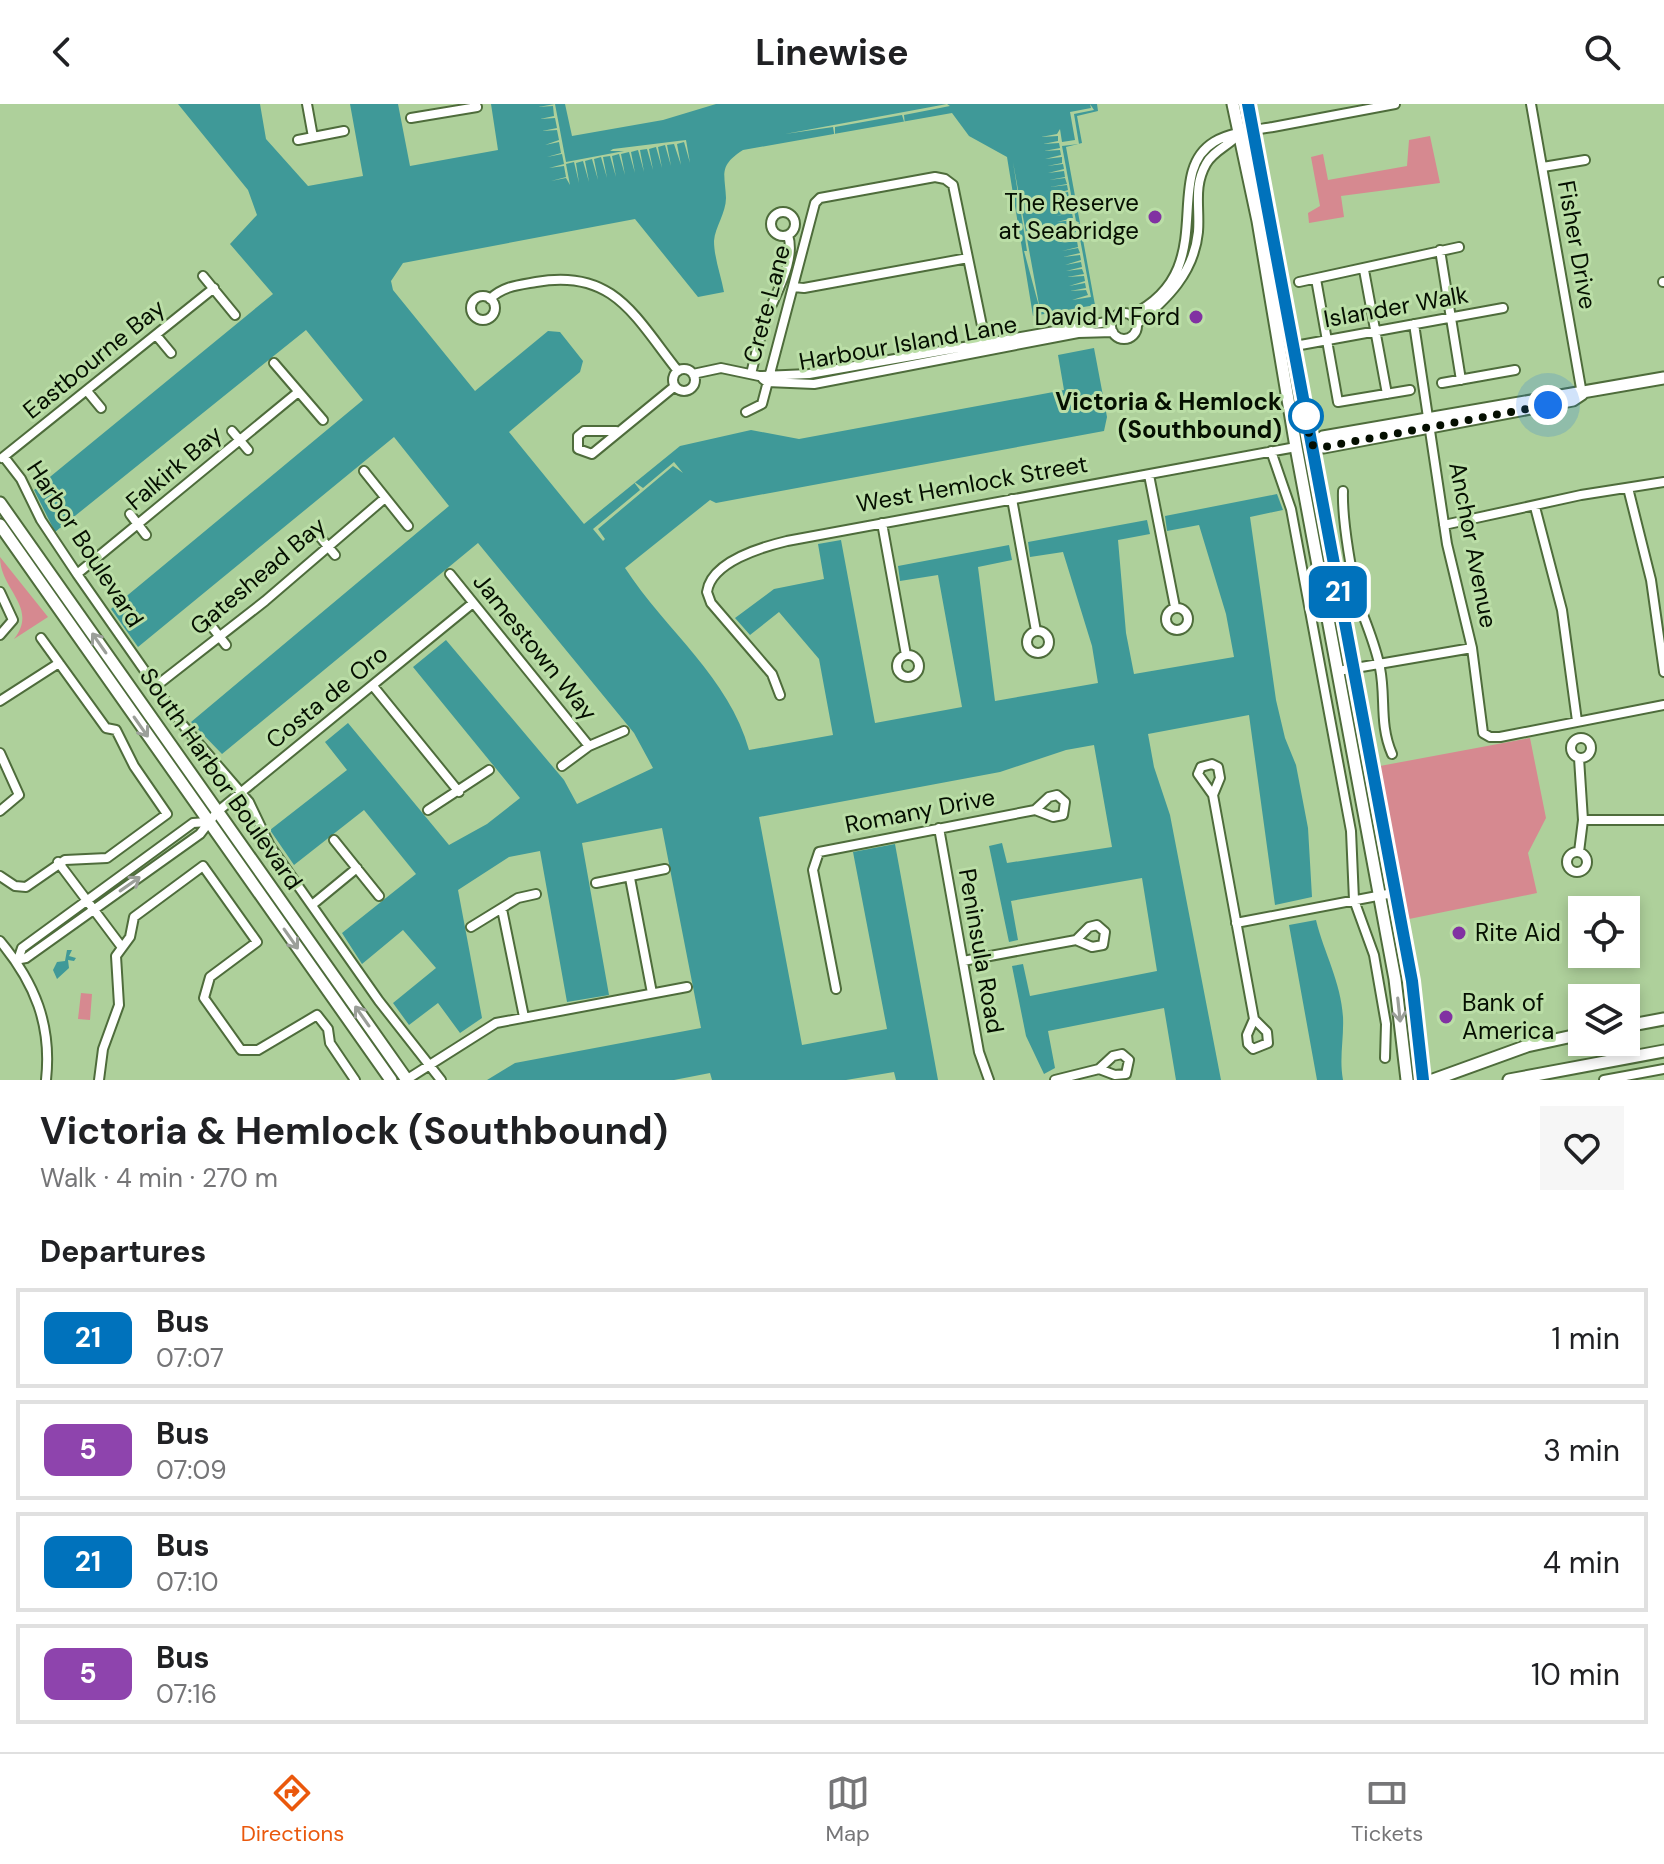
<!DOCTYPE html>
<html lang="en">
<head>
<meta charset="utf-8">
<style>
	:root { --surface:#fff; --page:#f6f6f6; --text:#202124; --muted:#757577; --line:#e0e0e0; --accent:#ea580c }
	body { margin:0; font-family:"DM Sans",sans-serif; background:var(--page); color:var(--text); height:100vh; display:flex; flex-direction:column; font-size:30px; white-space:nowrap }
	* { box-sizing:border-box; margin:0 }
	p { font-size:26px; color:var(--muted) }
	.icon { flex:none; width:44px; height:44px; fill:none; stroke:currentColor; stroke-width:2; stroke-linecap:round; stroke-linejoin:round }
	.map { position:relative; height:976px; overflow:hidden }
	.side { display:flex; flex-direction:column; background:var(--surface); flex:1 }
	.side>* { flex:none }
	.badge { padding:0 16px; border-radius:12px; font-size:28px; line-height:52px }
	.controls { position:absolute; left:1568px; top:792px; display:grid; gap:16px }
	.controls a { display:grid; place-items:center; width:72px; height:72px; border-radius:0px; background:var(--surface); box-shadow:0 4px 12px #0003; font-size:40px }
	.you { position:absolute; width:40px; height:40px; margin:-20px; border:6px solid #fff; border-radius:50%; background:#1a73e8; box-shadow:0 0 0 12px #1a73e833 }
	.map>.badge { position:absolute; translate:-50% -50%; box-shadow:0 0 0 4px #fff }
	h2 { padding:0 40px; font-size:30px; line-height:72px }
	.round { display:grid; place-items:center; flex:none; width:84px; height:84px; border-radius:0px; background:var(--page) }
	.head { display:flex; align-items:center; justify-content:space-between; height:136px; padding:0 40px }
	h1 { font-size:38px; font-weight:700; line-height:60px }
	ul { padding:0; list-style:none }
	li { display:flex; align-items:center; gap:24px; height:100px; margin:0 16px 12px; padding:0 24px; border:4px solid var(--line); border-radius:0px }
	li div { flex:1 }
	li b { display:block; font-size:30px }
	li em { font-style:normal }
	li .badge { min-width:88px; font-weight:700; text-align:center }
	header { display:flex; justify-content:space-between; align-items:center; height:104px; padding:0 40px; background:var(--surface); font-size:36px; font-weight:700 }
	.menu { display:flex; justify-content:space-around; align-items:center; height:112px; border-top:2px solid var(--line); background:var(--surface); font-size:22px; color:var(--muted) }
	.menu a { display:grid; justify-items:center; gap:4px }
	.menu .selected { color:var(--accent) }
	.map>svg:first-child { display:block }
	.green { fill:#d68990 }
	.water { fill:#3f9998 }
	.pier { fill:#aed09b }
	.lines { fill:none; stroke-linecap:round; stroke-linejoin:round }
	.street-casing { stroke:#4e6c3b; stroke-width:12 }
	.secondary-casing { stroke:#4e6c3b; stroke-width:15 }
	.street { stroke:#fff; stroke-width:8 }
	.secondary { stroke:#fff; stroke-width:11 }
	.oneway { stroke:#9b9f99 }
	.line-casing { stroke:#fff; stroke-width:18 }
	.line { stroke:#0072bc; stroke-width:12 }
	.walk { stroke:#050f01; stroke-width:8; stroke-dasharray:0 14.4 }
	.poi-dot { fill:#8131a2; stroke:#bbdea7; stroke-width:3 }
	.stop-dot { fill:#fff; stroke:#0072bc; stroke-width:4 }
	.labels { text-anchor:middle; stroke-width:6; stroke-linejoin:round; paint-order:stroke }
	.poi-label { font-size:24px; fill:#050f01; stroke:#bbdea7; text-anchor:end }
	.street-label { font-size:24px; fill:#050f01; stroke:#bbdea7 }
	.stop-label { font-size:24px; font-weight:bold; fill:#050f01; stroke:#bbdea7; text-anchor:end }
</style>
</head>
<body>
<header><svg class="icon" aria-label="back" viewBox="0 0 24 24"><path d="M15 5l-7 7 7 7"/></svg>Linewise<svg class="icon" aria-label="search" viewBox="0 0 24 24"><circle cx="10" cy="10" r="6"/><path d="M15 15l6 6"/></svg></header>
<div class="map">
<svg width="1664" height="976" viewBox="0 0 1664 976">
	<rect width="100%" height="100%" fill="#aed09b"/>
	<path class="green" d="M1430 32 1440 79 1341 92 1344 113 1309 119 1308 109 1320 102 1311 53 1323 50 1328 76 1407 62 1409 36Z
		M0 453 48 513 14 535C39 503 0 486 0 453Z
		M1530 634 1546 714 1528 749 1537 789 1409 815 1380 662Z
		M81 889 92 890 90 916 78 915Z"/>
	<path class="water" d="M178 0H260L266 35 308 82 363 72 350 0H398L410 62 498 46 491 0H565L572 32 663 16 716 0H1097L1098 7 1077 12 1082 39 1066 43 1095 201 1033 212 1007 53 969 32 952 9 743 46C718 62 725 70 726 94 726 109 715 123 714 137 714 153 721 172 724 188L698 193 635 115 403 159 391 177 393 186 475 287 548 227 560 228 583 257 580 268 509 328 584 420 680 342 751 326 799 335 1064 286 1058 251 1094 244 1107 313 1104 327 716 399 710 396 625 464C666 527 729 573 749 646L833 631 819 555 779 508 750 531 735 514 774 485 824 475 818 440 841 436 875 619 962 603 938 471 900 477 898 462 1009 441 1012 456 978 463 995 597 1098 579 1092 542 1063 448 1030 453 1028 438 1147 416 1150 430 1118 436 1126 529 1134 570 1234 553 1226 510 1199 421 1167 427 1165 412 1277 390 1283 406 1250 413 1276 596 1285 634 1296 661 1308 724 1312 793 1275 801 1249 611 1148 630 1154 663 1170 711 1221 976H1176L1164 904 1048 927 1055 964 1044 970 1026 932 1012 862 1023 860 1030 892 1157 867 1142 774 1011 797 1018 836 1009 838 989 742 1002 739 1007 759 1112 743 1094 641 1066 646 1000 668 759 713 802 941 887 925 853 748 895 740 938 976H896L894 968 846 976H712L710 969 674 976H487L515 959 701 924 662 724 582 739 609 891 567 898 540 747 509 753 458 786 482 914 460 929 438 899 409 921 393 899 436 864 403 826 362 860 342 829 416 770 364 706 294 761 270 726 347 666 325 638 348 619 449 741 487 720 520 694 413 563 446 536 564 676 577 700 653 664 634 629 478 439 222 650 191 618 449 402 394 333 138 543 111 505 363 296 306 226 55 428 34 386 273 190 230 140 257 111 248 86Z
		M1316 816C1324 849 1341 878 1343 913 1344 935 1339 954 1343 976H1317L1289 821Z
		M67 846H72L69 852 76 854 74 857 68 856 69 864 57 875 53 866 57 858 65 857Z"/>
	<path class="pier" d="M555 0 566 58 624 47H610L613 45 686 36 690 59 684 38 677 40 681 61 674 40 667 41 671 62 665 41 658 43 662 64 656 43 649 45 653 66 647 45 640 46 644 68 638 46 631 48 635 69 629 48 621 50 625 71 619 50 612 52 616 73 610 52 603 53 607 74 601 53 594 55 598 76 592 55 585 57 589 78 583 57 576 59 579 79 574 58 566 60 570 81 566 74 551 77 566 73 564 62 549 64 564 60 562 50 547 53 561 49 559 38 545 41 559 36 557 26 542 27 557 24 555 14 540 15 554 12 553 2 538 3Z
		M947 0 950 2 904 11 905 21 902 11 835 23V35L833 23 785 30Z
		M1090 0 1094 6 1074 10 1079 40 1062 42 1076 117 1080 119H1077L1091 193 1072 196 1088 191 1086 186 1070 187 1086 184 1085 179 1069 182 1085 177 1084 172 1067 173 1084 170 1082 165 1066 167 1082 163 1081 158 1065 161 1081 156 1080 151 1063 153 1080 149 1078 144 1062 147 1078 143 1077 137 1061 139 1077 135 1076 130 1060 133 1076 128 1075 123 1058 125 1075 121 1073 116 1057 118 1073 114 1072 109 1056 112 1072 108 1071 102 1054 104 1071 100 1069 95 1053 98 1069 94 1068 88 1052 91 1068 86 1067 81 1050 83 1067 80 1065 74 1049 76 1065 73 1064 67 1048 69 1064 65 1063 60 1047 62 1062 59V53L1045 55 1061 51 1060 46 1044 47 1060 44 1059 39 1043 40 1058 37V32L1041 33 1057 30 1060 25 1062 38 1075 36 1070 8 1091 4Z
		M1013 58 1040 206 1024 147H1027Z
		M674 358 683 369 673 362 598 425 605 435 603 437 593 425 640 386 633 377 643 384Z"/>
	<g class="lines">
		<defs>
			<path id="street" d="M307 0 313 33
				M1531 0 1582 290
				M411 14 477 3
				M298 36 344 27
				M1543 63 1585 56
				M771 120a12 12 0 1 1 24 0a12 12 0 1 1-24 0Z
				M1440 146 1461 276
				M1364 166 1387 290
				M203 172 235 211
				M1316 175 1338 298 1410 286
				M1299 178 1459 143
				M1663 178H1664
				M793 183 804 184 968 154
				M471 204a12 12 0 1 1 24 0a12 12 0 1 1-24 0Z
				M490 195C503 182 519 181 536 178 614 164 635 213 678 267
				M1111 222a13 13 0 1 1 26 0a13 13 0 1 1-26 0Z
				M1131 211C1223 167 1160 71 1214 38 1230 28 1255 26 1273 23 1314 15 1354 8 1395 0
				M1137 220C1167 195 1194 169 1198 128 1200 103 1193 83 1206 60 1213 47 1228 42 1238 31
				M1414 220 1447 440 1472 544 1483 629 1490 633H1500L1664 601
				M156 231 171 249
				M1295 242 1503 204
				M274 259 323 316
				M673 276a11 11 0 1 1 22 0a11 11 0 1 1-22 0Z
				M693 270 721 264 759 272 809 270 1112 217
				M751 270C755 253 759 237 764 221 772 194 797 159 788 131
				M763 275 767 278 814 280 1078 229 1113 228
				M1442 279 1515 266
				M87 287 101 304
				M746 308 762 300 815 99 820 94 935 73 945 75 953 81 987 246
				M232 327 248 346
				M616 327H584L578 332V345L592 350 675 282
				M1271 347 1291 405 1351 727 1354 796 1374 851 1386 920 1385 954
				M4 353 21 375 41 416 77 470 182 620 249 698 270 742 379 897 441 976
				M2 354 214 184
				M364 367 408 422
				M1149 371 1175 503
				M1628 384 1651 476 1664 568
				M1343 387C1342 416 1352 477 1361 505 1368 525 1376 543 1380 564 1386 594 1379 620 1392 650
				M1012 395 1036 527
				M1535 403 1562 506 1577 617
				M130 410 146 431
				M882 419 906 551
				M1444 421 1581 391 1664 378
				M320 433 335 451
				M77 470 297 289
				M450 470 589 642
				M0 488 13 516 0 531
				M1166 515a11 11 0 1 1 22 0a11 11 0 1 1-22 0Z
				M213 524 226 541
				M1027 538a11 11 0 1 1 22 0a11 11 0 1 1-22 0Z
				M897 562a11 11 0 1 1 22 0a11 11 0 1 1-22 0Z
				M1338 567 1472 544
				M156 582 265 497 385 394
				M373 582 459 688
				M780 591 772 570 711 499 707 488C711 458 762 443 787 437L1296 343
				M0 597 59 559
				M1571 644a10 10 0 1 1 20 0a10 10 0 1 1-20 0Z
				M0 649 19 691 0 707
				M1579 654 1583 716 1579 748
				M562 662 589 642 624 627
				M1057 691 1065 698 1063 711 1053 713 1035 706 1049 693Z
				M1213 691 1220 674 1218 663 1212 660 1201 663 1198 670 1213 691 1254 915
				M428 706 489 666
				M1583 716H1664
				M939 724 979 948 989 976
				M334 736 379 792
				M1567 758a10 10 0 1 1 20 0a10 10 0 1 1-20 0Z
				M58 758 121 842
				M0 772 15 782 26 783 65 756 107 754 167 710 134 662 116 626 106 624 41 534
				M630 774 652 889
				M596 779 665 765
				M312 801 357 764
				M502 805 524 913
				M1236 819 1393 789
				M1097 821 1105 828 1103 841 1092 843 1076 836 1089 823Z
				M471 823 518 794 536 790
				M0 837C35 879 52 921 46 976
				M19 853 22 844 193 719 207 718
				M15 856 26 854 200 730 217 708 473 499
				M963 857 1076 836
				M836 885 813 766 819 748 1035 706
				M1254 915 1267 928 1268 939 1253 945 1248 940 1247 931Z
				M1122 950 1129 956 1126 970 1115 971 1099 965 1113 952Z
				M99 976 103 945 119 901 116 852 130 833 134 813 203 762 257 838 210 873 204 894 241 946H258L317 911 328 925 330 939 355 976
				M406 976 496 919 687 883
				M1055 976 1099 965
				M1604 976 1664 965"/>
			<path id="secondary" d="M1233 0 1258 117 1296 343 1395 875 1407 976
				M1248 0 1412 877 1423 976
				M1310 341 1324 343 1573 296 1582 290
				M1311 341 1323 333 1664 274
				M0 399 407 976
				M0 421 391 976
				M1626 922 1664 915
				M1433 976 1527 942 1582 930
				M1509 976 1664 947"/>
		</defs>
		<use href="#street" class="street-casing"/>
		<use href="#secondary" class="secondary-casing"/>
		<use href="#street" class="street"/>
		<use href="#secondary" class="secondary"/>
	</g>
	<defs><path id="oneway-shaft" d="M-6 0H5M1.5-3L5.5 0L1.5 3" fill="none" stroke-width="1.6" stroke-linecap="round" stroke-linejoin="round" transform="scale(2)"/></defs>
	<g class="oneway">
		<use href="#oneway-shaft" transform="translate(99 539) rotate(-125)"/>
		<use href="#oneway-shaft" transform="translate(141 623) rotate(55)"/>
		<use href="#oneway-shaft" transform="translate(130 780) rotate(-35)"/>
		<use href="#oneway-shaft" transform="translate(291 835) rotate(55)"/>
		<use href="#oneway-shaft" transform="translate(1399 906) rotate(84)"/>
		<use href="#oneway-shaft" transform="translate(362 912) rotate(-125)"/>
	</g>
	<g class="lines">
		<defs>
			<path id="line" d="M1248 0 1412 877 1423 976"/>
		</defs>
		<use href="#line" class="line-casing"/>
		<use href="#line" class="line"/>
		<path class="walk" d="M1306 312 1304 299 1311 341 1324 343 1548 301"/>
	</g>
	<g class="poi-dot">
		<circle cx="1155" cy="113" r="8"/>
		<circle cx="1196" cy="213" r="8"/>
		<circle cx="1459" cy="829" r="8"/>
		<circle cx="1446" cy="913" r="8"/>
	</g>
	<circle class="stop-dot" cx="1306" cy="312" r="16"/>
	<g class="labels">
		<g class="poi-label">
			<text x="1139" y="107">The Reserve<tspan x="1139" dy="28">at Seabridge</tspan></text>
			<text x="1180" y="221">David M Ford</text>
			<text x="1475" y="837" text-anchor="start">Rite Aid</text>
			<text x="1462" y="907" text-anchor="start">Bank of<tspan x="1462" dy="28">America</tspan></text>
		</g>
		<g class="street-label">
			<text transform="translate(1577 141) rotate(80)" y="8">Fisher Drive</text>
			<text transform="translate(767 200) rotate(-75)" y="8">Crete Lane</text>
			<text transform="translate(1396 203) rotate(-10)" y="8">Islander Walk</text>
			<text transform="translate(908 239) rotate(-10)" y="8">Harbour Island Lane</text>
			<text transform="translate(94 255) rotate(-39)" y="8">Eastbourne Bay</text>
			<text transform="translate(174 364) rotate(-40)" y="8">Falkirk Bay</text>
			<text transform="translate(972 380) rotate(-10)" y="8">West Hemlock Street</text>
			<text transform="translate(85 440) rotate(57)" y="8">Harbor Boulevard</text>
			<text transform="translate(1473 441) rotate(79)" y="8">Anchor Avenue</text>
			<text transform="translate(258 472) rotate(-40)" y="8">Gateshead Bay</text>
			<text transform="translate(535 543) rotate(51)" y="8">Jamestown Way</text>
			<text transform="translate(327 593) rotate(-39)" y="8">Costa de Oro</text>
			<text transform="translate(221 675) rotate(55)" y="8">South Harbor Boulevard</text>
			<text transform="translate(920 707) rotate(-11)" y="8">Romany Drive</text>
			<text transform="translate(981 847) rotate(80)" y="8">Peninsula Road</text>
		</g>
		<g class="stop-label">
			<text x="1282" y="306">Victoria &amp; Hemlock<tspan x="1282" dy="28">(Southbound)</tspan></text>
		</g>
	</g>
</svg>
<div class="controls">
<a><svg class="icon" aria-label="locate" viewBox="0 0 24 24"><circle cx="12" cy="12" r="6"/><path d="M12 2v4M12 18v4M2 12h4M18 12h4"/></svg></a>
<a><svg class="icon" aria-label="layers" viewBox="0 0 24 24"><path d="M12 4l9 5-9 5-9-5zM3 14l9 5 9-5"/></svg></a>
</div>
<div class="you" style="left:1548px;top:301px"></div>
<b class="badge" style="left:1338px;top:488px;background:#0072bc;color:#fff">21</b>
</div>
<section class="side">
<div class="head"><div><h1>Victoria &amp; Hemlock (Southbound)</h1><p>Walk · 4 min · 270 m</p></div><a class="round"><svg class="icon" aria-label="heart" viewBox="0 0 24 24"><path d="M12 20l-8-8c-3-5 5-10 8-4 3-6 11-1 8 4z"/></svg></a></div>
<h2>Departures</h2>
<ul>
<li><span class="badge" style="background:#0072bc;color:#fff">21</span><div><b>Bus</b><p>07:07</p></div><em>1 min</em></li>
<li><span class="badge" style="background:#8e44ad;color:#fff">5</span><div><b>Bus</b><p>07:09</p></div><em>3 min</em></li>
<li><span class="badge" style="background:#0072bc;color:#fff">21</span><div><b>Bus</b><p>07:10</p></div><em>4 min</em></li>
<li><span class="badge" style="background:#8e44ad;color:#fff">5</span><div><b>Bus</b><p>07:16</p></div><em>10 min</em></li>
</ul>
</section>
<nav class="menu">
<a class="selected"><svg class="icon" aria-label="directions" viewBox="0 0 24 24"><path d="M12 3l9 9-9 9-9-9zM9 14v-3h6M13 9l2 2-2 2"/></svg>Directions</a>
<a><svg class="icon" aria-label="map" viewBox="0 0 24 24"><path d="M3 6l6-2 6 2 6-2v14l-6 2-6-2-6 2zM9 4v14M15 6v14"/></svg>Map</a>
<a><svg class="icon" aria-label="tickets" viewBox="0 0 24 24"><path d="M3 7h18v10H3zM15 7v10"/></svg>Tickets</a>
</nav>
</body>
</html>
